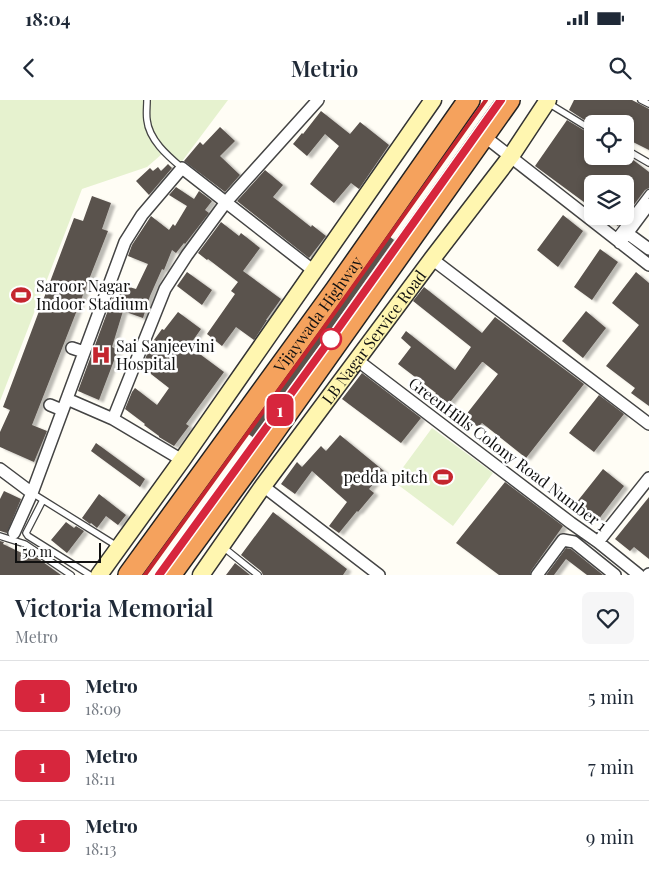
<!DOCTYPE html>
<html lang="en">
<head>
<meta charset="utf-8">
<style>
	:root { --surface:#fff; --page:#f6f6f7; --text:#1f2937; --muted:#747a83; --line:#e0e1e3 }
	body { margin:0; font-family:"Playfair Display",serif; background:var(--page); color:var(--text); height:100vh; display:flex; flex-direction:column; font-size:19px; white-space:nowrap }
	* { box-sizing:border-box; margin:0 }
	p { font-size:16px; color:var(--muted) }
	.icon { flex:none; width:28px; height:28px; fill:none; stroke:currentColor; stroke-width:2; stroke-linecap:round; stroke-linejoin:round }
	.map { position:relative; height:475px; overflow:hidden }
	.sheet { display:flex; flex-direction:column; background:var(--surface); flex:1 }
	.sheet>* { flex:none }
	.badge { padding:0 10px; border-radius:8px; font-size:18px; line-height:32px }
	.tools { position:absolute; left:584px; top:15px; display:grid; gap:10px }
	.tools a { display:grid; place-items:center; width:50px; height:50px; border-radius:8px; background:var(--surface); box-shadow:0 2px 8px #0003; font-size:25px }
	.scale { position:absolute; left:15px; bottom:12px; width:86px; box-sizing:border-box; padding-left:5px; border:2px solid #111; border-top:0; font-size:14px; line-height:18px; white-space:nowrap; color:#111; -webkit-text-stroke:4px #fff; paint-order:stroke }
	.map>.badge { position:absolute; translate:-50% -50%; box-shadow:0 0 0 2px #fff }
	.round { display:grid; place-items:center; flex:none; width:52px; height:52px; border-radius:8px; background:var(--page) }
	.overview { display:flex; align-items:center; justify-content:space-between; height:85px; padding:0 15px }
	h1 { font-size:24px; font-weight:600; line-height:38px }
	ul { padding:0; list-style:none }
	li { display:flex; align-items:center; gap:15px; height:70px; padding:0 15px; border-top:1px solid var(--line) }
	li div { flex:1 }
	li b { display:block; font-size:19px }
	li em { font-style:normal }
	li .badge { min-width:55px; font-weight:700; text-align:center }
	.status { display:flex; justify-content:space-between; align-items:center; height:35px; padding:0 25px; background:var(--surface); direction:ltr }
	.status svg { height:14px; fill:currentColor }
	header { display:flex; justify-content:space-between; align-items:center; height:65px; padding:0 15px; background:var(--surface); font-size:22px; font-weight:600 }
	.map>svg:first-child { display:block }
	.pitch { fill:#e6f2cf }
	.building { fill:#5a524d; filter:url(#shadow) }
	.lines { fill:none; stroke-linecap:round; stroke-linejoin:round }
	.lane-casing { stroke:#444; stroke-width:8 }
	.street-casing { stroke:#444; stroke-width:14 }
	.secondary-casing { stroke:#333; stroke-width:19 }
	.highway-casing { stroke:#222; stroke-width:24 }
	.lane { stroke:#fff; stroke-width:5.5 }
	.street { stroke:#fff; stroke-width:11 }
	.secondary { stroke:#fff6b0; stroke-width:16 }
	.highway { stroke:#f5a25d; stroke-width:21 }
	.rail { stroke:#c4262e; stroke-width:4 }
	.line-casing { stroke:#fff; stroke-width:11 }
	.line { stroke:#d7263d; stroke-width:8 }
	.stop-dot { fill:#fff; stroke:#d7263d; stroke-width:2.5 }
	.labels { text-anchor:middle; stroke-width:5; stroke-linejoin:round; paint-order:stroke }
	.poi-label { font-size:16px; fill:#111; stroke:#fff; text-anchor:start }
	.street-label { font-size:16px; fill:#111; stroke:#fff }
</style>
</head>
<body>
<div class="status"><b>18:04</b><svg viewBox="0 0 49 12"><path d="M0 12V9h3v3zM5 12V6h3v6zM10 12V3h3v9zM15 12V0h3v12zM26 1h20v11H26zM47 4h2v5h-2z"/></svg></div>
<header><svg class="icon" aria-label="back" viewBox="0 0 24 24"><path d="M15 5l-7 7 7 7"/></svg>Metrio<svg class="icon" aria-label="search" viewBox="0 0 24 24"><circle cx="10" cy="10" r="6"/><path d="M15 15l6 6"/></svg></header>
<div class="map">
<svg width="649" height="475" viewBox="0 0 649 475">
	<defs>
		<filter id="shadow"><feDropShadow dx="4.5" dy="2.5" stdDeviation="1" flood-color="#0004"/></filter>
	</defs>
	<rect width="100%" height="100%" fill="#fffdf5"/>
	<path class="pitch" d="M0 0H228L177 68 162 54 147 67 82 89 0 301Z
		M432 328 493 373 453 426 393 381Z"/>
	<path class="building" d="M574 0H632L649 9V50L625 38V24L596 23 592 24V25L569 10Z
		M321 11 350 34 360 22 389 45 359 89 351 83 334 103 310 84 339 46 325 34 307 56 293 44 302 33 303 34Z
		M567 20 590 34 592 35V56H628L649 72V88L645 90 618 126 603 116H625V84H592V108L535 66Z
		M220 27 235 41 220 56 240 75 225 92 184 61 200 42 203 45Z
		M168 64 172 68 149 95 136 81 150 68 153 71 158 67 161 71Z
		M265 70 283 85 273 97 311 127 312 125 326 136 309 158 237 101Z
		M176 87 194 99 199 91 212 101 205 110 209 113 185 144 184 143 176 153 172 150 164 170 162 169 150 196 143 218 123 211 112 247 118 250 99 300 78 291 114 194 119 196 122 185 136 189 148 164 128 156 132 145 151 116 169 130 173 124 175 126 187 106 169 95Z
		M92 96 111 103 102 129 108 131 32 325 47 331 34 362 0 347V332L10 310 3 307 74 118 83 121Z
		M563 115 583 131 558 167 537 150Z
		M221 122 239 136 241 133 260 148 243 171 281 199 266 220H267L254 240 236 227 222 246 207 234 235 194 231 191 238 182 208 159 207 160 198 153Z
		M389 136 394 140 254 338 247 333 346 197Z
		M600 149 618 162 592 200 574 187Z
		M187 172 212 190 202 205 177 186Z
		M636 172 649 183V306L631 293 635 288 606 266 639 225 612 203Z
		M424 187 482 233 495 217 584 284 526 358 482 323 478 327 465 316 498 274 483 262H482L447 306 434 296 436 293 398 264 411 247 401 238 406 231 455 270 471 247 413 201Z
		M586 211 606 228 583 258 562 241Z
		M178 212 201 229 189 246 224 272 186 324 189 326 174 346 159 337V336L144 325 145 324 125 309 132 292 135 288 157 305 169 288 142 267 149 249 155 241 154 240 162 229 164 230Z
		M362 273 421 318 401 343 342 299Z
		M599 295 624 314 594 352 569 333Z
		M340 335 384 371 369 389 374 393 358 412 357 411 339 433 329 426 347 402 312 371 295 394 281 384 297 362 302 367 321 346 326 351Z
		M96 343 145 379 140 387 91 351Z
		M603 369 624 386 598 420 576 403Z
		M505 382 563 426 531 471 530 475H499L456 443Z
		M4 391 21 399 7 433 0 431V399Z
		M99 394 126 415 118 425 106 416 97 428 91 423 90 424 82 418Z
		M649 397V459L634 447 630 451 615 439Z
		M273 412 347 469 343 475H263L261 471 241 455Z
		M66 422 74 428 76 426 84 431 67 453 51 440Z
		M0 441 4 442 3 444 28 456 29 452 61 475H0Z
		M566 448 571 449 603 475H587L566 459 554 475H546Z
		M235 463 250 475H226Z"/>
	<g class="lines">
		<defs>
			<path id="lane" d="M147 0C147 7 146 14 147 20 149 40 168 56 182 68
				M641 0 649 4
				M548 3 592 30
				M625 49 649 63
				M614 139 649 93
				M32 393 117 446
				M43 400 26 433 28 436 90 475
				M0 436 25 444 71 475
				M223 447 258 475"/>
			<path id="street" d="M484 36 649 165
				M627 133 649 149
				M620 143 649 104
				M432 159 649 324
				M72 248 84 252
				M357 260 571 423 598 442 639 475
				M67 299 113 319 182 360
				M50 305 62 310
				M113 319 165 189 187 155 226 102 318 0
				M0 369 32 393
				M263 386 379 475
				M14 433 32 393 125 142 142 115 182 68 314 171
				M598 442 649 378
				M537 475 563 440 574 442 615 475
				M648 475 649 474"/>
			<g id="secondary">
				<path d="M99 475 182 360 433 0"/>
				<path id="s1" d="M201 475 263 386 432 159 511 56 548 0"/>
			</g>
			<g id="highway">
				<path id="s2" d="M129 475 336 190 469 0"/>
				<path d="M170 475 248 368 509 0"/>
			</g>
		</defs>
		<use href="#lane" class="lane-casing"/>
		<use href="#street" class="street-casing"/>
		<use href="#secondary" class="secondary-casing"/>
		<use href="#highway" class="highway-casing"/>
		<use href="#lane" class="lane"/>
		<use href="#street" class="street"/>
		<use href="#secondary" class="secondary"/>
		<use href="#highway" class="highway"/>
		<path class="rail" d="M145 475 320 233 486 0
			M159 475 330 240 501 0"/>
	</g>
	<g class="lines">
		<defs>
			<path id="line" d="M159 475 330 240 501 0"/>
		</defs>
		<use href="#line" class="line-casing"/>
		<use href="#line" class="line"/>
	</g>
	<defs>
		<symbol id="stadium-bare" viewBox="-9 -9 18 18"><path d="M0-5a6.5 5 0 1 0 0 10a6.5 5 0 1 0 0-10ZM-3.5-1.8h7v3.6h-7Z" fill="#c4262e" stroke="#fff" stroke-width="2.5" paint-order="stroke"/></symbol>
		<symbol id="hospital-bare" viewBox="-9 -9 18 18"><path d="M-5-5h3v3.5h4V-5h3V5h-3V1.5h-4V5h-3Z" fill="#c4262e" stroke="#fff" stroke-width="2.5" paint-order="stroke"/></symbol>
	</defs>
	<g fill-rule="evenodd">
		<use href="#stadium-bare" x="7" y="181" width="28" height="28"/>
		<use href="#hospital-bare" x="87" y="241" width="28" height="28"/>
		<use href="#stadium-bare" x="429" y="363" width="28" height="28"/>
	</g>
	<circle class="stop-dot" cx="331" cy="239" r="10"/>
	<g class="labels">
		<g class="poi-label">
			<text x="36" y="192">Saroor Nagar<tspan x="36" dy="18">Indoor Stadium</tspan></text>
			<text x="116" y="252">Sai Sanjeevini<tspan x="116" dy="18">Hospital</tspan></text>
			<text x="428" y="383" text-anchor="end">pedda pitch</text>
		</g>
		<g class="street-label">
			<text dy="6" stroke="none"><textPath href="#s2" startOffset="322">Vijaywada Highway</textPath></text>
			<text dy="6" stroke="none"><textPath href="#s1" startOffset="294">LB Nagar Service Road</textPath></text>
			<text transform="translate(508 354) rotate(37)" y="6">GreenHills Colony Road Number 1</text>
		</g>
	</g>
</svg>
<div class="tools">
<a><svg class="icon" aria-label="locate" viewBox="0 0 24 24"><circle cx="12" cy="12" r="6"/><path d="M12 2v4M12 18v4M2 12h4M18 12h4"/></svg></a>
<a><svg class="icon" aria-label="layers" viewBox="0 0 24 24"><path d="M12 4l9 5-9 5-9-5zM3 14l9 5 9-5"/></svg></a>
</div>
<div class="scale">50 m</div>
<b class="badge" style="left:280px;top:310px;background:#d7263d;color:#fff">1</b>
</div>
<section class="sheet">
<div class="overview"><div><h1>Victoria Memorial</h1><p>Metro</p></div><a class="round"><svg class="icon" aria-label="heart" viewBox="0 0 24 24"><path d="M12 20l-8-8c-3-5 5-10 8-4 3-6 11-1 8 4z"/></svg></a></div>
<ul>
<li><span class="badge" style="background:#d7263d;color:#fff">1</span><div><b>Metro</b><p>18:09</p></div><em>5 min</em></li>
<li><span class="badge" style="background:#d7263d;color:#fff">1</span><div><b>Metro</b><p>18:11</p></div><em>7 min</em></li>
<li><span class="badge" style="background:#d7263d;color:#fff">1</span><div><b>Metro</b><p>18:13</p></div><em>9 min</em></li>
</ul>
</section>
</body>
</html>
